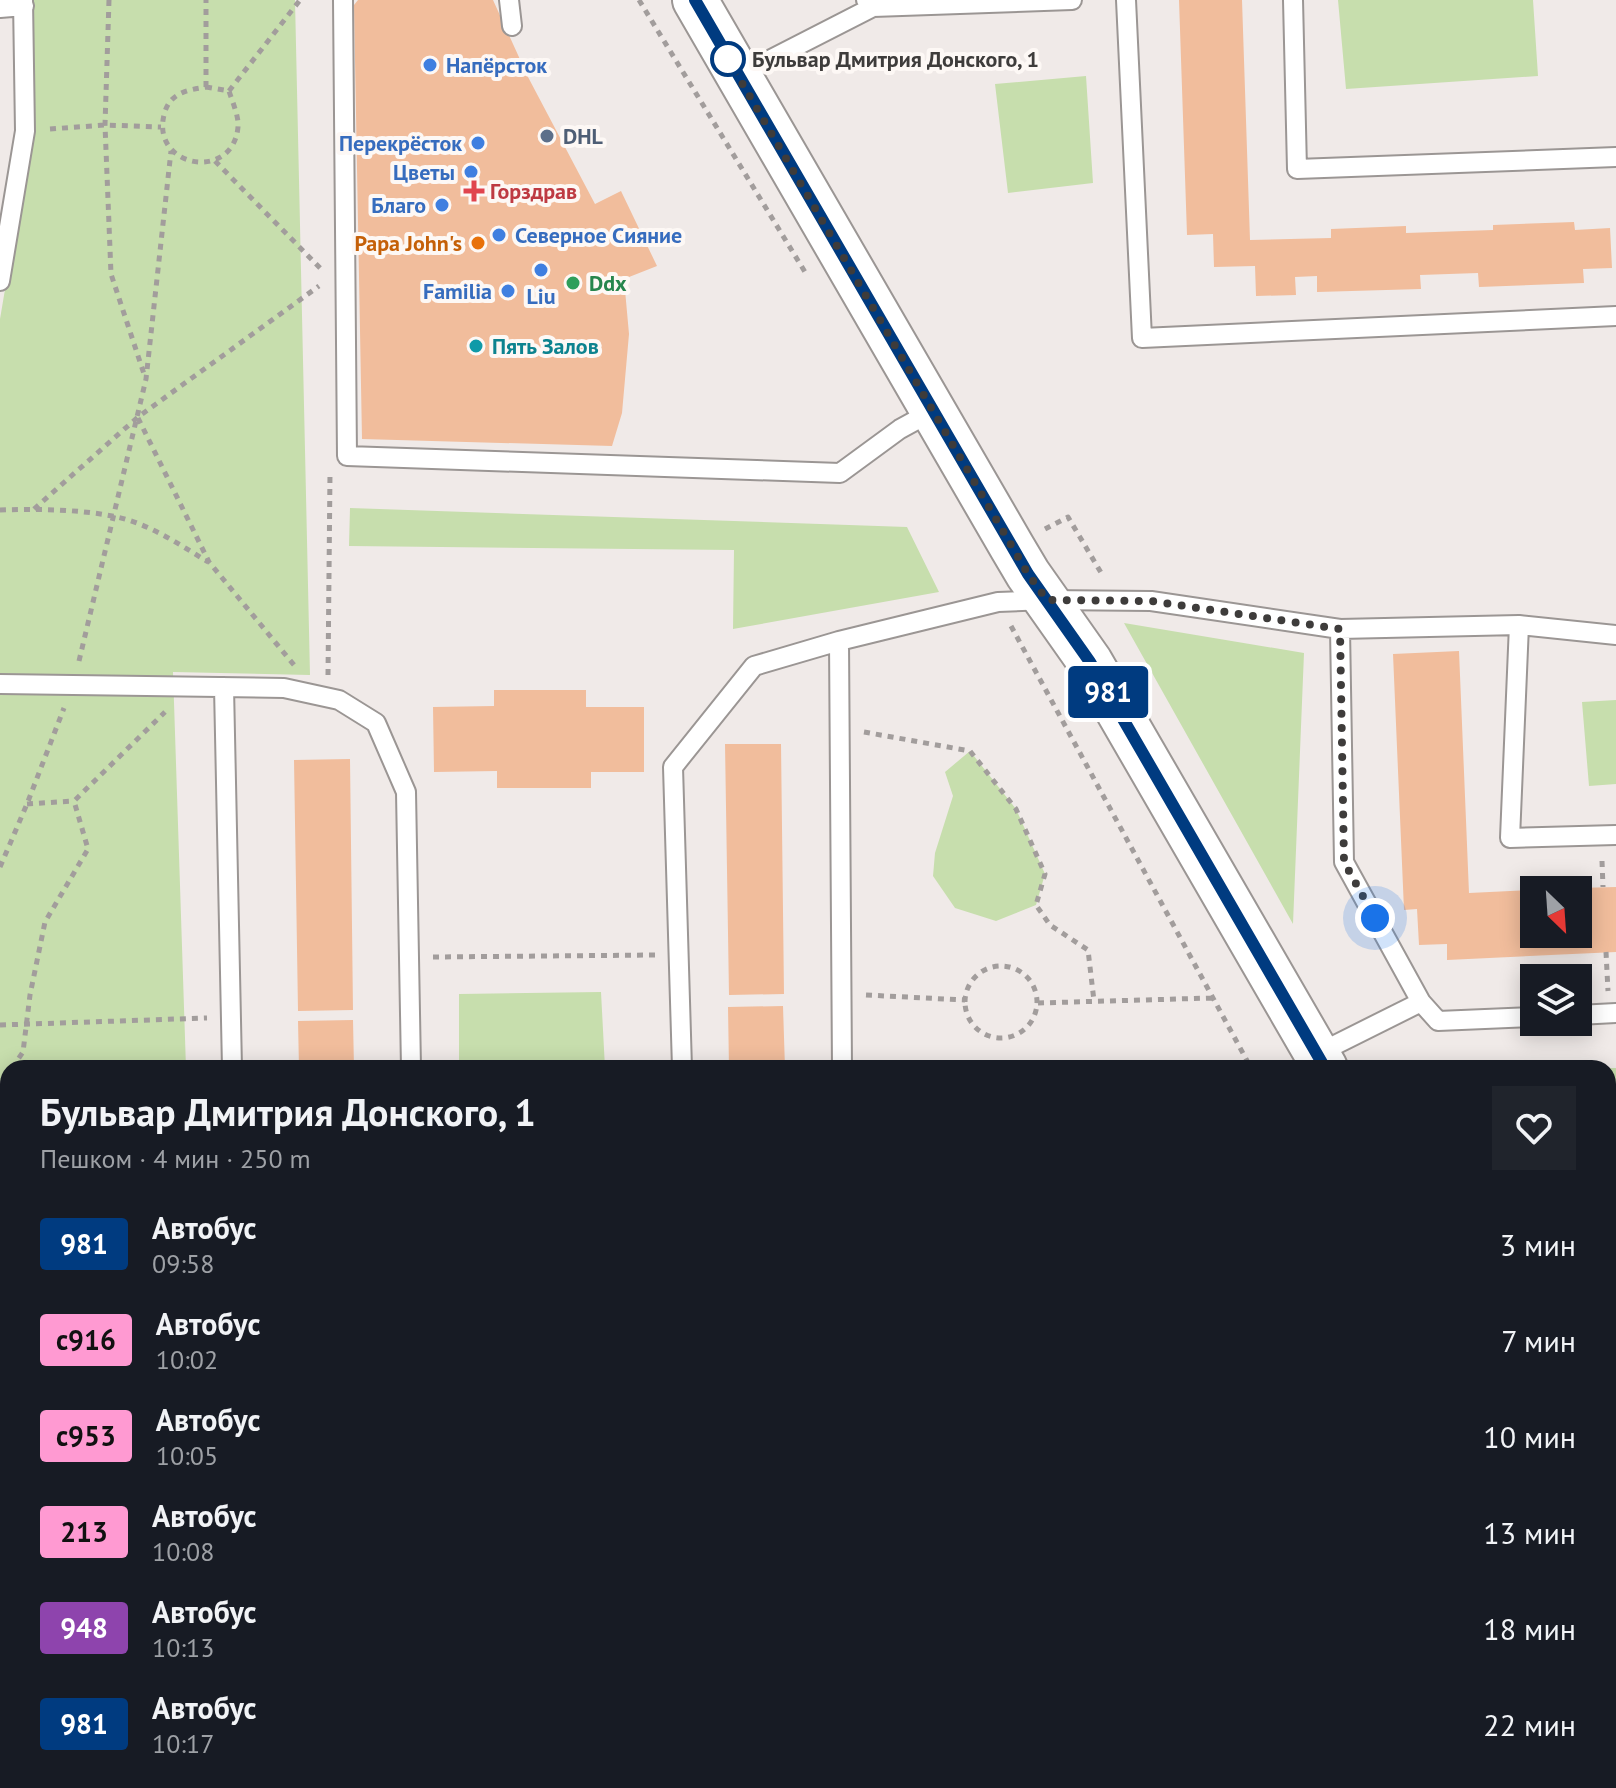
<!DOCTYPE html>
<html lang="ru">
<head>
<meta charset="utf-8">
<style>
	:root { --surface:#171b24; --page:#20242c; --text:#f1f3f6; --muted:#9ea1a6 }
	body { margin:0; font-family:"PT Sans",sans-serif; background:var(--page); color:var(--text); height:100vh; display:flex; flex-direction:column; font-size:30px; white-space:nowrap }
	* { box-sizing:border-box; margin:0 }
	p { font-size:26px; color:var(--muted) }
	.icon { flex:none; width:44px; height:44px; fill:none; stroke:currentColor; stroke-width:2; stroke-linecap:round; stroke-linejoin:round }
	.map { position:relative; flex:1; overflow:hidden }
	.panel { position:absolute; left:0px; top:1060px; width:1616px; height:728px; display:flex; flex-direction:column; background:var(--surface); border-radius:24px 24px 0 0; box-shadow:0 4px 20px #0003 }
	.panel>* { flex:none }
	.badge { padding:0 16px; border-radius:6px; font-size:28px; line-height:52px }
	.needle { width:52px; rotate:155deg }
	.fabs { position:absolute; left:1520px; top:876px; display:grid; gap:16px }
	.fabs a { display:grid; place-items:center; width:72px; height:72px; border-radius:0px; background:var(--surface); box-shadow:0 4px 20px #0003; font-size:40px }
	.you { position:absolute; width:40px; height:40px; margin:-20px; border:6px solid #fff; border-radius:50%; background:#1a73e8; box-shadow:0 0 0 12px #1a73e833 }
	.map>.badge { position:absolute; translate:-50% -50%; box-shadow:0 0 0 4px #fff }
	.round { display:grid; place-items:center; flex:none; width:84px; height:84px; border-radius:0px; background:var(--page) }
	.summary { display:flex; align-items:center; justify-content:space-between; height:136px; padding:0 40px }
	h1 { font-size:38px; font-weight:800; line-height:60px }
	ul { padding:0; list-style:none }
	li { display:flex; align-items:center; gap:24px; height:96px; padding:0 40px }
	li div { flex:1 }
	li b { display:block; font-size:30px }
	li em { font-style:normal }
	li .badge { min-width:88px; font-weight:700; text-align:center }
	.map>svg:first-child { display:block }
	.green { fill:#c7dead }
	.building { fill:#f1bd9c }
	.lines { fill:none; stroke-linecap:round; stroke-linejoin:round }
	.lane-casing { stroke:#9b9694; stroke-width:22 }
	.secondary-casing { stroke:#9b9694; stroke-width:48 }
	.path { stroke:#a29d9c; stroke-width:5; stroke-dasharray:6 6; stroke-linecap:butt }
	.lane { stroke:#fff; stroke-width:18 }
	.secondary { stroke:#fff; stroke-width:44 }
	.line-casing { stroke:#fff; stroke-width:18 }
	.line { stroke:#003b80; stroke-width:12 }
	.walk { stroke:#3e3c3b; stroke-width:8; stroke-dasharray:0 14.4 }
	.stop-dot { fill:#fff; stroke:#003b80; stroke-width:4 }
	.shop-dot { fill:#3f7fe0; stroke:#fdf8f5; stroke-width:3 }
	.service-dot { fill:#5c6f8a; stroke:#fdf8f5; stroke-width:3 }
	.health-dot { fill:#e0444e; stroke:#fdf8f5; stroke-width:3 }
	.food-dot { fill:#e8710a; stroke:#fdf8f5; stroke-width:3 }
	.leisure-dot { fill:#2e9e5b; stroke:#fdf8f5; stroke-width:3 }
	.culture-dot { fill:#0f9aa8; stroke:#fdf8f5; stroke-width:3 }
	.labels { text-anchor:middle; stroke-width:8; stroke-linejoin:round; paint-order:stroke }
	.stop-label { font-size:22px; font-weight:bold; fill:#3e3c3b; stroke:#fdf8f5; text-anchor:start }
	.shop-label { font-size:22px; font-weight:bold; fill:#366cbe; stroke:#fdf8f5; text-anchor:end }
	.service-label { font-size:22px; font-weight:bold; fill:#4e5e75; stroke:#fdf8f5; text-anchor:start }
	.health-label { font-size:22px; font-weight:bold; fill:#be3a42; stroke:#fdf8f5; text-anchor:start }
	.food-label { font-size:22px; font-weight:bold; fill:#c56008; stroke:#fdf8f5; text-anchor:end }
	.leisure-label { font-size:22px; font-weight:bold; fill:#27864d; stroke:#fdf8f5; text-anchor:start }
	.culture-label { font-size:22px; font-weight:bold; fill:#0d838f; stroke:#fdf8f5; text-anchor:start }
</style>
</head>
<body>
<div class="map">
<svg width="1616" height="1788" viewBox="0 0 1616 1788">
	<rect width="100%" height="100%" fill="#f0eae8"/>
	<path class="green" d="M32 0H295L310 675 173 672 186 1068H8V1190L0 1191V319L33 124Z
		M1338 0H1533L1538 76 1346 89Z
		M1086 76 1093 183 1008 193 995 84Z
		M350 508 907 527 939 592 733 629 734 550 349 546Z
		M1124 623 1304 653 1293 924Z
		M1616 700V784L1589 786 1582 702Z
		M970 751 1016 809 1045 874 1036 905 996 921 955 908 933 876 935 853 953 796 945 772Z
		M601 992 605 1068H459V994Z
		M1608 1068H1616V1156H1608Z
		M728 1780H798V1788H729Z"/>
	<path class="building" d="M358 0H493L528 77 595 204 621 191 657 266 624 279 629 334 622 413 612 446 362 439 354 5Z
		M1179 0H1242L1250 240 1331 238V229L1406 226V233L1493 230V225L1574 222 1575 230 1610 228 1612 268 1583 269 1584 283 1479 287 1478 273 1420 275 1421 289 1317 292V276L1295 277 1296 295 1256 296 1255 266 1214 267 1213 234 1187 235Z
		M1459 651 1469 893 1534 890V934H1578V888L1616 887V952L1447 960V944L1419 945 1417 909 1404 910 1393 654Z
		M494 690H586V707H644V772H591V788H497V771L434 772 433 707 494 706Z
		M725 744H781L784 994 729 995Z
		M350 759 353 1010 298 1011 294 760Z
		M783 1006 785 1068H729L728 1007Z
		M353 1020 354 1068H299L298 1021Z"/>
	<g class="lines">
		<defs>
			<path id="lane" d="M343 0 347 456 840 473 900 429 933 411
				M509 0 512 26
				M866 0 873 7 1072 0
				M1126 0 1142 338 1616 316
				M1293 0 1297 169 1616 157
				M0 8 24 6
				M738 76 873 7
				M0 281 25 131 23 0
				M1519 625 1510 838 1616 835
				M1340 629 1344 862 1421 1002 1438 1021 1534 1017
				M839 641 998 602 1047 600 1151 601 1340 629 1519 625 1616 635
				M0 684 284 688 339 700 376 723 406 792 411 1068
				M224 687 232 1068
				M1578 1015 1616 1013
				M1317 1054 1421 1002
				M682 1068 673 767 754 666 839 641 842 1068"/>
			<path id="secondary" d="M695 0 1012 547 1028 574 1090 662 1325 1068
				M1608 1471H1616
				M0 1524H8"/>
		</defs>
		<use href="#lane" class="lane-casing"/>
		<use href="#secondary" class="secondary-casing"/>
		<path class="path" d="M109 0 105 125 111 274 145 377
			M639 0 805 272
			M206 87 229 91C232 101 239 116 238 127 233 182 151 168 164 115 169 93 187 90 206 87Z
			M206 87V0
			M229 91 300 0
			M50 129 105 125 161 127
			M215 161 321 269
			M138 418 209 562 294 665
			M34 509 138 417 319 286
			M0 510C37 509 76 509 112 516 146 522 179 544 208 562
			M1045 529 1068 517 1103 576
			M1011 626 1251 1068
			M79 661 146 379 171 151
			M328 675 330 473
			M864 732 970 751 1016 809 1045 874 1036 905 1050 925 1088 950 1094 1001
			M27 804 74 801
			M1602 861 1603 887
			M0 867 27 804 64 708
			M1606 952 1608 991
			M433 957 655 955
			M965 1002a36 36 0 1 1 72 0a36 36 0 1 1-72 0Z
			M866 995 965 1000
			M1038 1003 1212 998
			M0 1025 207 1018
			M12 1068 23 1052 30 995 45 922 88 849 74 801 165 712
			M0 1086 8 1074
			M1608 1399H1616
			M0 1472 8 1471
			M710 1780V1788"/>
		<use href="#lane" class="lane"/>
		<use href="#secondary" class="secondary"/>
	</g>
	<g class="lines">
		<defs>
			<path id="line" d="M695 0 1028 574 1090 662 1325 1068"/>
		</defs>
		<use href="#line" class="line-casing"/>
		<use href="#line" class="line"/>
		<path class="walk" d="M728 59 1028 574 1047 600 1151 601 1340 629 1344 862 1375 918"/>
	</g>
	<circle class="stop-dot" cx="728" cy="59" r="16"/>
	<g class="shop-dot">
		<circle cx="430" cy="65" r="8"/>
		<circle cx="478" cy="143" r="8"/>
		<circle cx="471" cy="172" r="8"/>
		<circle cx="442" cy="205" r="8"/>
		<circle cx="499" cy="235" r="8"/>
		<circle cx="541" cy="270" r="8"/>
		<circle cx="508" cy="291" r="8"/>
	</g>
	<circle class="service-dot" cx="547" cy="136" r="8"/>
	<path class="health-dot" d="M470 179h8v8h8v8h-8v8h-8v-8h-8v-8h8z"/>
	<circle class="food-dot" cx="478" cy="243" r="8"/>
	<circle class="leisure-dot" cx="573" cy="283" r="8"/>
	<circle class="culture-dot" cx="476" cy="346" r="8"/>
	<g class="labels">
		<g class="stop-label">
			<text x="752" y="67">Бульвар Дмитрия Донского, 1</text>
		</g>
		<g class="shop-label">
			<text x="446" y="73" text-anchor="start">Напёрсток</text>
			<text x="462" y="151">Перекрёсток</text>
			<text x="455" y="180">Цветы</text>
			<text x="426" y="213">Благо</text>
			<text x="515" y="243" text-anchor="start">Северное Сияние</text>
			<text x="492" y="299">Familia</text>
			<text x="541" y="304" text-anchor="middle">Liu</text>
		</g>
		<g class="service-label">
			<text x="563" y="144">DHL</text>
		</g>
		<g class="health-label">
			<text x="490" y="199">Горздрав</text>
		</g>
		<g class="food-label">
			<text x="462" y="251">Papa John's</text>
		</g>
		<g class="leisure-label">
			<text x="589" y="291">Ddx</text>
		</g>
		<g class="culture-label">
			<text x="492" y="354">Пять Залов</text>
		</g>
	</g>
</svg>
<div class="fabs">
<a><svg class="needle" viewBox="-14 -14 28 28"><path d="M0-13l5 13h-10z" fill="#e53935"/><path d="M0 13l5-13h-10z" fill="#9ea1a6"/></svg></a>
<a><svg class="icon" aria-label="layers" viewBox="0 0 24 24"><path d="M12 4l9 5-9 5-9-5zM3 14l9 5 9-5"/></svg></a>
</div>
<div class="you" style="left:1375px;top:918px"></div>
<b class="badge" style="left:1108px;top:692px;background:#003b80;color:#fff">981</b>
<section class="panel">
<div class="summary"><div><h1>Бульвар Дмитрия Донского, 1</h1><p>Пешком · 4 мин · 250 m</p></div><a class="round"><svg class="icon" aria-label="heart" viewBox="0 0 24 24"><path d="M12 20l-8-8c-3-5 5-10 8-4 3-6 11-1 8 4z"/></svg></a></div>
<ul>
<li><span class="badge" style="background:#003b80;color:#fff">981</span><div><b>Автобус</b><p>09:58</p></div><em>3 мин</em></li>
<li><span class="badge" style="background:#ff9ad2;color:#111">с916</span><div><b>Автобус</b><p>10:02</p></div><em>7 мин</em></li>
<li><span class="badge" style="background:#ff9ad2;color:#111">с953</span><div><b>Автобус</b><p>10:05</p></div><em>10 мин</em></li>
<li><span class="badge" style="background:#ff9ad2;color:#111">213</span><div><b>Автобус</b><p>10:08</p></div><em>13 мин</em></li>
<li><span class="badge" style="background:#8e44ad;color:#fff">948</span><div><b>Автобус</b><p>10:13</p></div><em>18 мин</em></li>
<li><span class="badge" style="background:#003b80;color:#fff">981</span><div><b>Автобус</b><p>10:17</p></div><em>22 мин</em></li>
</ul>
</section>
</div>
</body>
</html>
